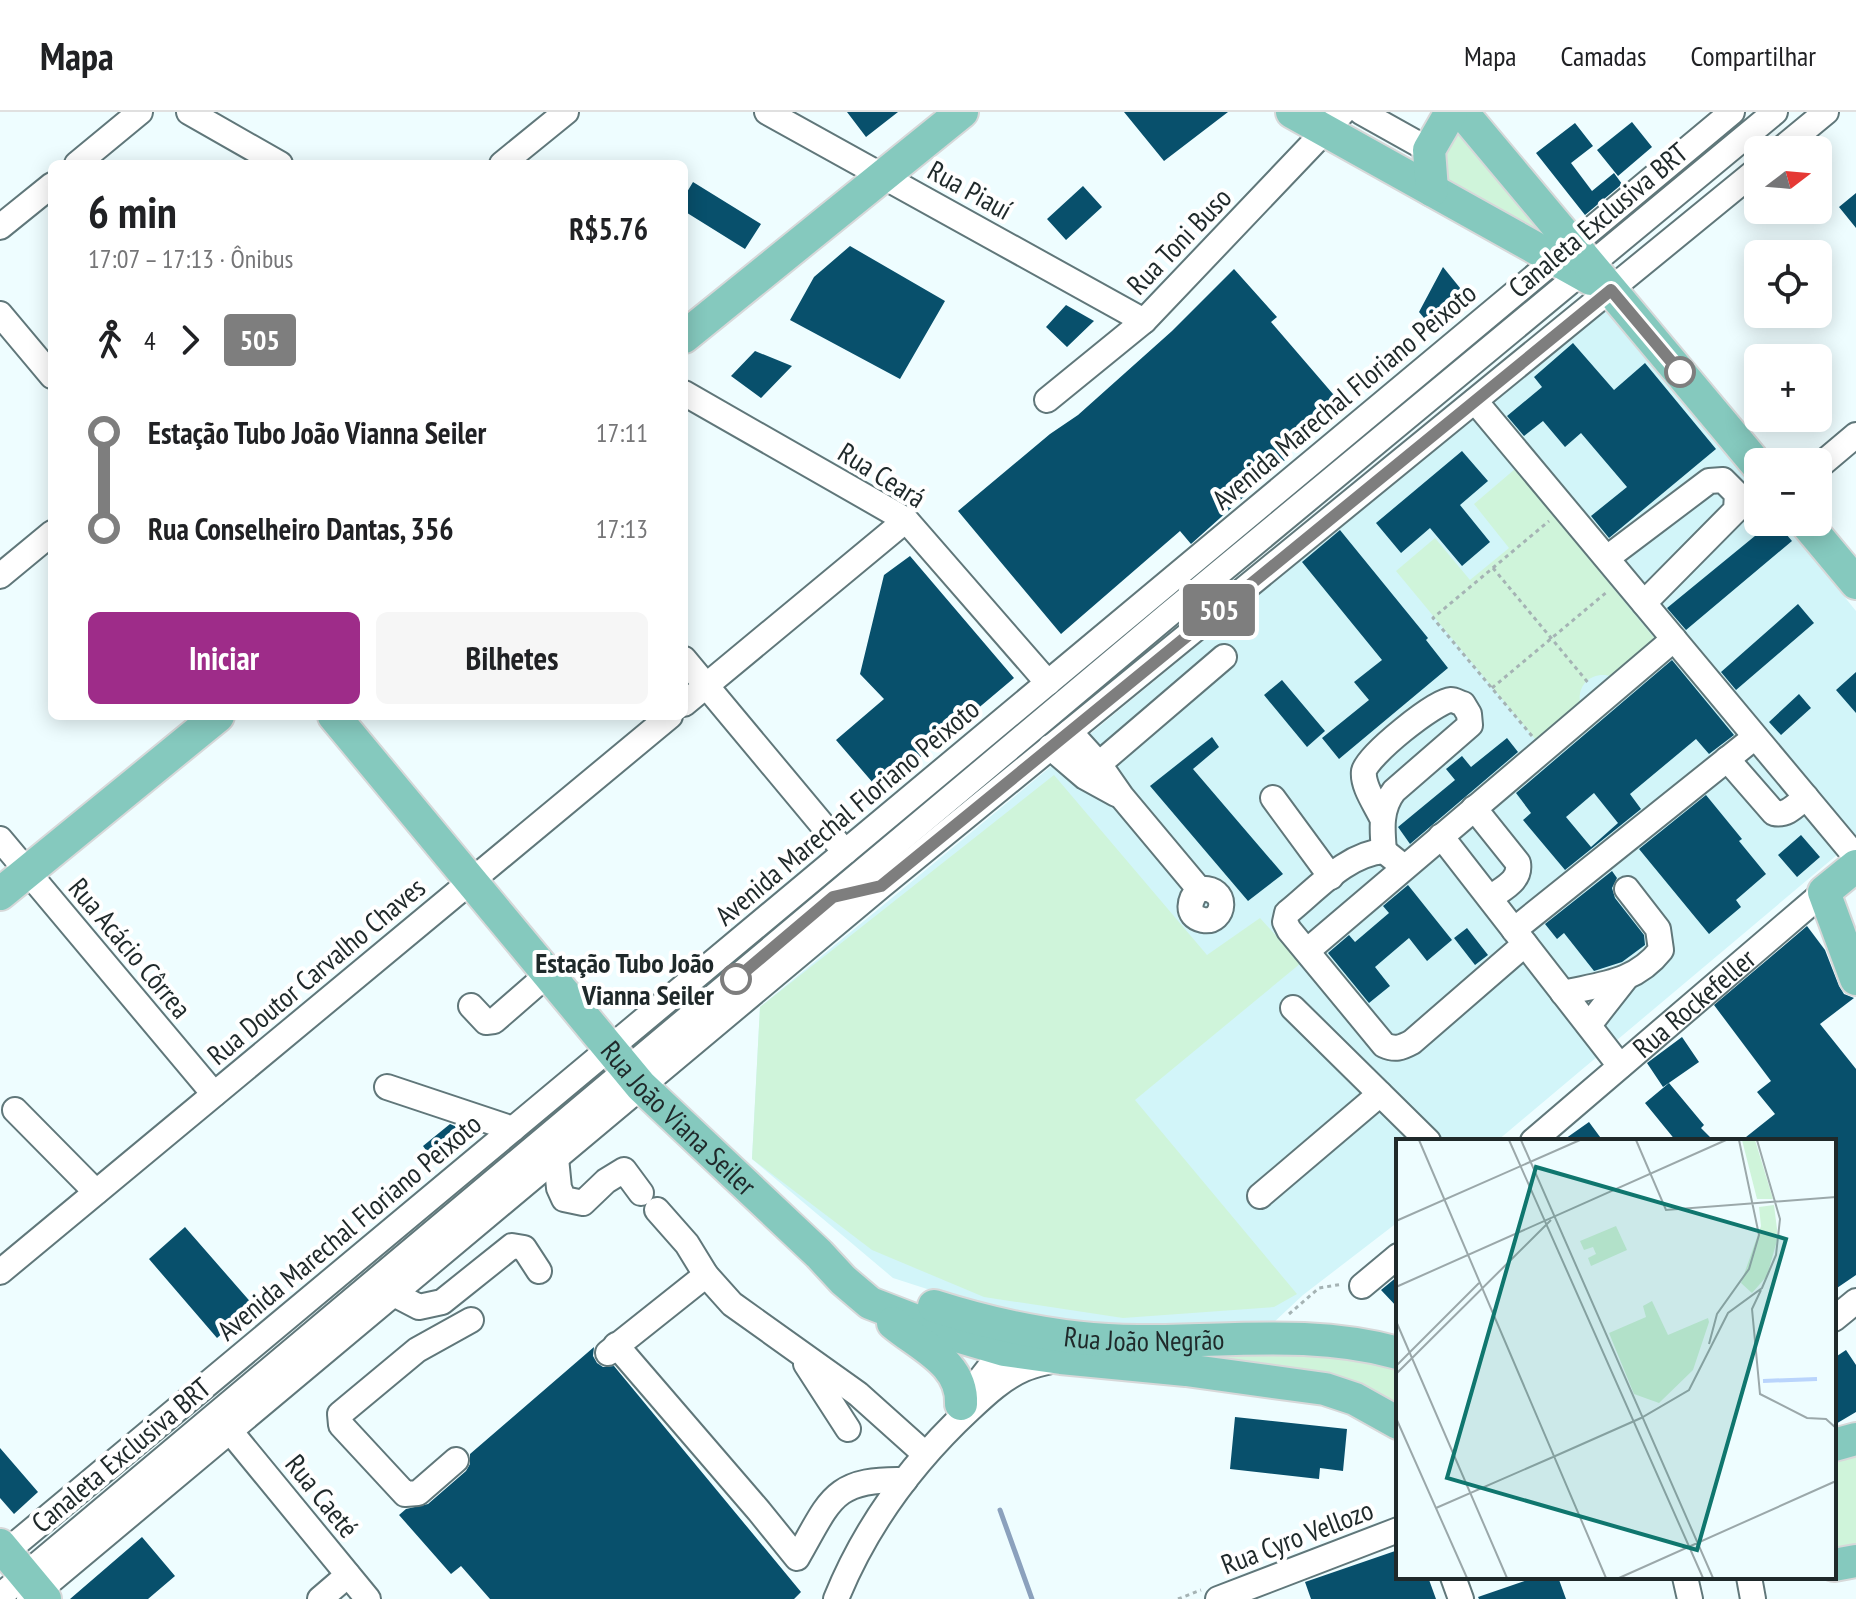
<!DOCTYPE html>
<html lang="pt">
<head>
<meta charset="utf-8">
<style>
	:root { --surface:#fff; --page:#f6f6f6; --text:#202124; --muted:#757577; --line:#e0e0e0; --accent:#9e2c89 }
	body { margin:0; font-family:"PT Sans Narrow",sans-serif; background:var(--page); color:var(--text); height:100vh; display:flex; flex-direction:column; font-size:30px; white-space:nowrap }
	* { box-sizing:border-box; margin:0 }
	p { font-size:26px; color:var(--muted) }
	.icon { flex:none; width:44px; height:44px; fill:none; stroke:currentColor; stroke-width:2; stroke-linecap:round; stroke-linejoin:round }
	.map { position:relative; flex:1; overflow:hidden }
	.side { position:absolute; left:48px; top:48px; width:640px; height:560px; display:flex; flex-direction:column; background:var(--surface); border-radius:12px; box-shadow:0 4px 20px #0003 }
	.side>* { flex:none }
	.badge { padding:0 16px; border-radius:6px; font-size:28px; line-height:52px }
	.needle { width:52px; rotate:74deg }
	.tools { position:absolute; left:1744px; top:24px; display:grid; gap:16px }
	.tools a { display:grid; place-items:center; width:88px; height:88px; border-radius:12px; background:var(--surface); box-shadow:0 4px 20px #0003; font-size:40px }
	.map>.badge { position:absolute; translate:-50% -50%; box-shadow:0 0 0 4px #fff }
	.legs { display:flex; align-items:center; gap:12px; height:88px; padding:0 40px; font-size:26px }
	.legs p { margin-inline-start:auto }
	.summary { display:flex; align-items:center; justify-content:space-between; height:136px; padding:0 40px }
	h1 { font-size:44px; font-weight:600; line-height:60px }
	.cta { display:flex; gap:16px; margin-top:auto; padding:16px 40px }
	.cta a { flex:1; height:92px; border-radius:12px; background:var(--accent); color:#fff; font-size:32px; font-weight:600; line-height:92px; text-align:center }
	.cta a+a { background:var(--page); color:var(--text) }
	ul { padding:0 40px; list-style:none }
	li { display:flex; align-items:center; gap:28px; height:96px; font-size:30px }
	li i { display:grid; place-items:center; width:12px; height:100%; margin:0 10px; background:currentColor }
	li i::after { content:''; width:20px; height:20px; margin:-10px; border:6px solid; border-radius:50%; background:var(--surface) }
	li p { margin-inline-start:auto }
	li:first-child i { background:linear-gradient(#0000 50%,currentColor 0) }
	li:last-child i { background:linear-gradient(currentColor 50%,#0000 0) }
	header { display:flex; align-items:center; gap:48px; box-sizing:border-box; height:112px; padding:0 40px; background:var(--surface); border-bottom:2px solid var(--line) }
	header strong { font-size:38px }
	nav { display:flex; gap:44px; margin-inline-start:auto; font-size:28px }
	.map>svg:first-child { display:block }
	.built { fill:#d2f5f9 }
	.green { fill:#cff4da }
	.lines { fill:none; stroke-linecap:round; stroke-linejoin:round }
	.stream { stroke:#8ba1bd; stroke-width:5 }
	.building { fill:#08506c; fill-rule:evenodd }
	.minor-casing { stroke:#60777a; stroke-width:28 }
	.major-casing { stroke:#d7d8d9; stroke-width:36 }
	.path { stroke:#a5b3b4; stroke-width:3; stroke-dasharray:4 4; stroke-linecap:butt }
	.minor { stroke:#fff; stroke-width:24 }
	.major { stroke:#85c9be; stroke-width:32 }
	.line-1-casing { stroke:#fff; stroke-width:18 }
	.line-1 { stroke:#7e7e7e; stroke-width:12 }
	.stop-1-dot { fill:#fff; stroke:#7e7e7e; stroke-width:4 }
	.labels { text-anchor:middle; stroke-width:8; stroke-linejoin:round; paint-order:stroke }
	.street-label { font-size:28px; fill:#1f292a; stroke:#fff }
	.stop-label { font-size:28px; font-weight:bold; fill:#1f292a; stroke:#fff; text-anchor:end }
	.inset-river { fill:none; stroke:#b9d4fc; stroke-width:4 }
	.inset-road { fill:none; stroke:#9ba8aa; stroke-width:2 }
	.view { fill:#0f766e; fill-opacity:0.15; stroke:#0f766e; stroke-width:4 }
	.inset-edge { fill:none; stroke:#1f292a; stroke-width:4 }
</style>
</head>
<body>
<header>
<strong>Mapa</strong>
<nav><a>Mapa</a><a>Camadas</a><a>Compartilhar</a></nav>
</header>
<div class="map">
<svg width="1856" height="1487" viewBox="0 0 1856 1487">
	<rect width="100%" height="100%" fill="#eefdff"/>
	<path class="built" d="M1609 193 1758 378V410H1784L1856 499V727L1497 1029H1398V1110L1303 1183 1272 1212 1113 1217 1017 1206 893 1166 752 1047 760 895Z"/>
	<path class="green" d="M1463 15 1555 126 1549 130 1448 74C1443 47 1441 36 1463 15Z
		M1515 357 1660 533 1613 565C1594 558 1577 571 1580 591L1540 633 1396 459 1435 426 1470 468 1509 436 1474 392Z
		M1054 663 1207 843 1260 806 1301 851 1135 988 1297 1182 1274 1195 1123 1206 984 1185 872 1138 752 1047 760 895Z
		M1020 1229 1311 1238 1398 1254V1298Z
		M1856 1336V1438L1834 1442V1342Z"/>
	<g class="lines">
		<path class="stream" d="M1000 1398 1032 1487"/>
	</g>
	<path class="building" d="M847 0H898L866 25Z
		M1124 0H1228L1164 49Z
		M1632 10 1652 35 1618 64 1597 38Z
		M1575 11 1593 34 1571 51 1592 79 1614 61 1622 72 1585 103 1536 41Z
		M693 70 761 112 745 137 684 99V85Z
		M1083 74 1102 95 1066 128 1047 107Z
		M1856 81V116L1839 95Z
		M850 134 945 189 900 267 790 208 814 165Z
		M1443 155 1469 187 1434 218 1419 200Z
		M1234 157 1277 205 1271 210 1339 289 1280 341 1285 348 1191 432 1180 419 1061 522 958 399 1050 322 1078 303 1172 219Z
		M1066 193 1094 209 1067 235 1046 215Z
		M1573 231 1614 278 1645 251 1716 337 1609 426 1591 404 1627 375 1581 321 1565 335 1543 309 1524 324 1507 304 1542 275 1534 265Z
		M755 239 792 254 761 286 731 264Z
		M1462 339 1488 369 1460 393 1490 430 1462 454 1430 416 1401 441 1376 411Z
		M1772 410H1776L1792 429 1686 518 1667 496Z
		M1340 418 1428 526 1426 528 1448 556 1339 647 1322 626 1369 588 1354 570 1382 548 1302 450Z
		M910 444 1014 566 880 679 836 628 884 587 860 562 884 463Z
		M1798 492 1814 511 1736 578 1721 560Z
		M1672 548 1734 623 1709 642 1696 627 1630 682 1641 697 1565 758 1523 708 1531 701 1516 681ZM1594 681 1618 711 1591 735 1566 705Z
		M1856 560V601L1836 578Z
		M1282 568 1325 619 1307 635 1264 583Z
		M1799 582 1811 596 1781 623 1769 610Z
		M1212 625 1219 635 1193 657 1283 762 1248 789 1150 674Z
		M1507 626 1518 640 1410 732 1398 715 1455 668 1446 657 1462 644 1471 655Z
		M1706 683 1742 727 1739 729 1766 762 1736 788 1741 795 1709 822 1639 737Z
		M1801 723 1820 745 1797 765 1778 743Z
		M1612 759 1617 766 1612 776 1615 786 1644 823 1645 833 1622 850 1594 859 1564 821 1557 827 1545 812Z
		M1408 773 1452 828 1427 849 1409 826 1375 855 1390 874 1369 891 1328 841 1349 823 1355 830 1389 801 1383 794Z
		M1807 814 1825 838 1839 874 1844 882 1854 886 1820 912 1856 957V1163L1834 1178V1029H1741L1775 1002 1757 980 1771 969 1714 893Z
		M1467 816 1488 843 1475 853 1454 826Z
		M1682 925 1699 950 1663 975 1647 951Z
		M1669 971 1704 1013 1701 1016 1714 1029H1676L1645 991Z
		M1589 1010 1603 1029H1562Z
		M450 1012 464 1018 431 1045 423 1034Z
		M185 1115 254 1194 217 1226 149 1147Z
		M1398 1164V1196L1381 1178Z
		M594 1235 593 1244 597 1251 603 1255 614 1254 801 1480 794 1487H490L461 1454 451 1462 399 1403 406 1397 428 1392 466 1359 470 1352V1342Z
		M1846 1238 1856 1253V1300L1834 1313V1246Z
		M1235 1305 1347 1317 1343 1359 1320 1356 1319 1367 1230 1357Z
		M0 1336 38 1380 14 1402 0 1386Z
		M142 1425 175 1464 148 1487H70Z
		M1398 1438V1465H1428L1436 1487H1311L1305 1470Z
		M1536 1465H1558L1566 1487H1479L1478 1485Z"/>
	<g class="lines">
		<defs>
			<g id="minor">
				<path d="M189 0 280 52"/>
				<path d="M767 0 1144 209"/>
				<path d="M1361 0 1429 38"/>
				<path d="M1780 38 1826 0"/>
				<path d="M77 52 140 0"/>
				<path d="M502 52 566 0"/>
				<path d="M0 115 52 73"/>
				<path d="M0 202 52 264"/>
				<path d="M684 281 906 408 1048 571"/>
				<path d="M1047 288 1144 209 1343 0"/>
				<path d="M1475 289 1856 745"/>
				<path d="M1818 355 1856 323"/>
				<path d="M1607 446 1709 369 1723 368 1737 382 1736 398 1644 491"/>
				<path d="M0 464 52 421"/>
				<path d="M684 547 845 740"/>
				<path d="M684 592 906 408"/>
				<path d="M1070 620 1099 652 1122 685 1199 777C1231 774 1225 812 1203 808 1184 804 1190 786 1199 777"/>
				<path d="M1050 635 1085 665 1116 682"/>
				<path d="M1727 647 1774 701C1787 704 1796 693 1806 685"/>
				<path d="M1099 652 1224 545"/>
				<path d="M1273 686 1331 765"/>
				<path d="M1474 696 1518 751C1521 769 1503 776 1490 786"/>
				<path d="M1382 706C1376 693 1362 674 1364 659 1367 644 1435 589 1451 588 1455 588 1459 591 1463 592L1469 602 1470 613 1394 679C1380 697 1382 717 1384 739"/>
				<path d="M1441 724 1620 954"/>
				<path d="M0 727 214 982"/>
				<path d="M1404 755 1384 739C1346 742 1316 778 1287 801L1285 810 1289 818 1384 933C1395 938 1401 936 1412 930L1525 832"/>
				<path d="M1514 818 1755 625"/>
				<path d="M1307 839 1674 527"/>
				<path d="M1563 881C1602 872 1635 871 1661 838L1658 817 1627 777"/>
				<path d="M471 894 486 910 494 909 548 862"/>
				<path d="M1293 896 1428 1029"/>
				<path d="M1589 913 1625 867"/>
				<path d="M387 975 513 1017"/>
				<path d="M15 998 96 1080"/>
				<path id="s1" d="M1533 1029 1824 780"/>
				<path d="M556 1046 559 1076 564 1087 583 1091 606 1069 624 1058 641 1081"/>
				<path d="M1260 1084 1380 982"/>
				<path d="M657 1098 687 1132 706 1163 732 1192 858 1282 925 1342"/>
				<path d="M0 1160 670 604"/>
				<path d="M1362 1174 1398 1144"/>
				<path d="M394 1182 419 1195 442 1190 512 1134 524 1136 539 1159"/>
				<path d="M1834 1207 1856 1189"/>
				<path d="M616 1233 759 1399 797 1446C830 1389 832 1366 905 1368"/>
				<path d="M608 1241 706 1163"/>
				<path d="M806 1252 848 1317"/>
				<path d="M964 1288 1013 1225"/>
				<path d="M230 1319 368 1487"/>
				<path d="M456 1348 418 1381 405 1382 341 1313 340 1302 417 1238 471 1208"/>
				<path d="M0 1445 1732 0"/>
				<path d="M1453 1465 1461 1487"/>
				<path d="M1685 1465 1690 1487"/>
				<path d="M1749 1465 1753 1487"/>
				<path d="M0 1484 1168 503 1775 0"/>
				<path d="M29 1487 881 774 1758 57"/>
				<path d="M320 1487 348 1463"/>
				<path d="M836 1487C866 1413 912 1351 970 1297 986 1282 1003 1266 1024 1257 1033 1253 1044 1251 1054 1248"/>
				<path d="M1218 1487 1398 1418"/>
			</g>
			<g id="major">
				<path d="M1292 0 1591 167"/>
				<path d="M1462 0 1758 354"/>
				<path d="M1432 78 1429 38 1451 0"/>
				<path d="M684 225 962 0"/>
				<path d="M1805 410 1856 471"/>
				<path id="s2" d="M334 604 641 974 819 1142 843 1168 870 1191 953 1223 1004 1238 1061 1246 1186 1258 1325 1277 1355 1287 1398 1311"/>
				<path d="M1856 754 1824 780 1856 867"/>
				<path d="M0 782 218 604"/>
				<path id="s3" d="M934 1194C1000 1215 1068 1229 1138 1229 1225 1230 1312 1217 1398 1241"/>
				<path d="M893 1211C920 1234 963 1251 961 1292"/>
				<path d="M1834 1333 1856 1327"/>
				<path d="M0 1433 45 1487"/>
				<path d="M1834 1453 1856 1449"/>
			</g>
		</defs>
		<use href="#minor" class="minor-casing"/>
		<use href="#major" class="major-casing"/>
		<path class="path" d="M1493 456 1590 573
			M1492 576 1608 479
			M1532 624 1433 506 1549 409
			M1289 1202 1319 1176 1343 1172
			M1178 1487 1201 1478"/>
		<use href="#minor" class="minor"/>
		<use href="#major" class="major"/>
	</g>
	<g class="lines">
		<defs>
			<path id="line-1" d="M736 867 833 785 881 774 1611 178 1680 260"/>
		</defs>
		<use href="#line-1" class="line-1-casing"/>
		<use href="#line-1" class="line-1"/>
	</g>
	<g class="stop-1-dot">
		<circle cx="1680" cy="260" r="14"/>
		<circle cx="736" cy="867" r="14"/>
	</g>
	<g class="labels">
		<g class="street-label">
			<text transform="translate(970 78) rotate(29)" y="10">Rua Piauí</text>
			<text transform="translate(1598 108) rotate(-40)" y="10">Canaleta Exclusiva BRT</text>
			<text transform="translate(1179 129) rotate(-46)" y="10">Rua Toni Buso</text>
			<text transform="translate(1344 284) rotate(-40)" y="10">Avenida Marechal Floriano Peixoto</text>
			<text transform="translate(882 363) rotate(32)" y="10">Rua Ceará</text>
			<text transform="translate(847 700) rotate(-40)" y="10">Avenida Marechal Floriano Peixoto</text>
			<text transform="translate(130 836) rotate(50)" y="10">Rua Acácio Côrrea</text>
			<text transform="translate(316 859) rotate(-40)" y="10">Rua Doutor Carvalho Chaves</text>
			<text dy="10" stroke="none"><textPath href="#s1" startOffset="212">Rua Rockefeller</textPath></text>
			<text dy="10" stroke="none"><textPath href="#s2" startOffset="530">Rua João Viana Seiler</textPath></text>
			<text transform="translate(349 1115) rotate(-40)" y="10">Avenida Marechal Floriano Peixoto</text>
			<text dy="10" stroke="none"><textPath href="#s3" startOffset="214">Rua João Negrão</textPath></text>
			<text transform="translate(121 1343) rotate(-40)" y="10">Canaleta Exclusiva BRT</text>
			<text transform="translate(322 1384) rotate(51)" y="10">Rua Caeté</text>
			<text transform="translate(1297 1425) rotate(-21)" y="10">Rua Cyro Vellozo</text>
		</g>
		<g class="stop-label">
			<text x="714" y="861">Estação Tubo João<tspan x="714" dy="32">Vianna Seiler</tspan></text>
		</g>
	</g>
	<g transform="translate(1396 1027)">
		<rect width="440" height="440" fill="#eefdff"/>
		<path d="M346 1H359L377 60H361ZM378 66 382 98 371 137 356 154 345 144 365 87 363 68ZM220 87 231 111 195 127 192 119 200 115 197 108 188 111 184 102ZM256 162 272 196 312 179 313 183 297 231 263 264 238 255 213 194 250 178 247 167Z" fill="#cff4da"/>
		<path class="inset-river" d="M367 242 421 240"/>
		<path class="inset-road" d="M23 1 210 439M113 1 307 439M125 1 317 439M240 1 270 71 440 58M0 82 184 1M0 148 330 1M365 151 356 170 364 255 411 279 430 280 440 289M0 182 111 439M313 205 321 175 353 130 363 96 343 1M0 227 83 144M0 235 155 81M0 279 71 439M157 318 245 279 293 251 332 174 366 149 380 116 384 80 361 1M40 369 157 318M223 439 440 342"/>
		<path class="view" d="M140 28 390 100 301 411 51 339Z"/>
		<rect width="440" height="440" class="inset-edge"/>
	</g>
</svg>
<div class="tools">
<a><svg class="needle" viewBox="-14 -14 28 28"><path d="M0-13l5 13h-10z" fill="#e53935"/><path d="M0 13l5-13h-10z" fill="#757577"/></svg></a>
<a><svg class="icon" aria-label="locate" viewBox="0 0 24 24"><circle cx="12" cy="12" r="6"/><path d="M12 2v4M12 18v4M2 12h4M18 12h4"/></svg></a>
<a>+</a>
<a>−</a>
</div>
<b class="badge" style="left:1219px;top:498px;background:#7e7e7e;color:#fff">505</b>
<section class="side">
<div class="summary"><div><h1>6 min</h1><p>17:07 – 17:13 · Ônibus</p></div><b>R$5.76</b></div>
<div class="legs"><svg class="icon" aria-label="walk" viewBox="0 0 24 24"><circle cx="13" cy="4" r="2"/><path d="M13 8l-2 6 4 7M11 14l-3 7M7 12l3-4h3l4 4"/></svg>4<svg class="icon" aria-label="forward" viewBox="0 0 24 24"><path d="M9 5l7 7-7 7"/></svg><b class="badge" style="background:#7e7e7e;color:#fff">505</b></div>
<ul>
<li><i style="color:#7e7e7e"></i><b>Estação Tubo João Vianna Seiler</b><p>17:11</p></li>
<li><i style="color:#7e7e7e"></i><b>Rua Conselheiro Dantas, 356</b><p>17:13</p></li>
</ul>
<div class="cta"><a>Iniciar</a><a>Bilhetes</a></div>
</section>
</div>
</body>
</html>
